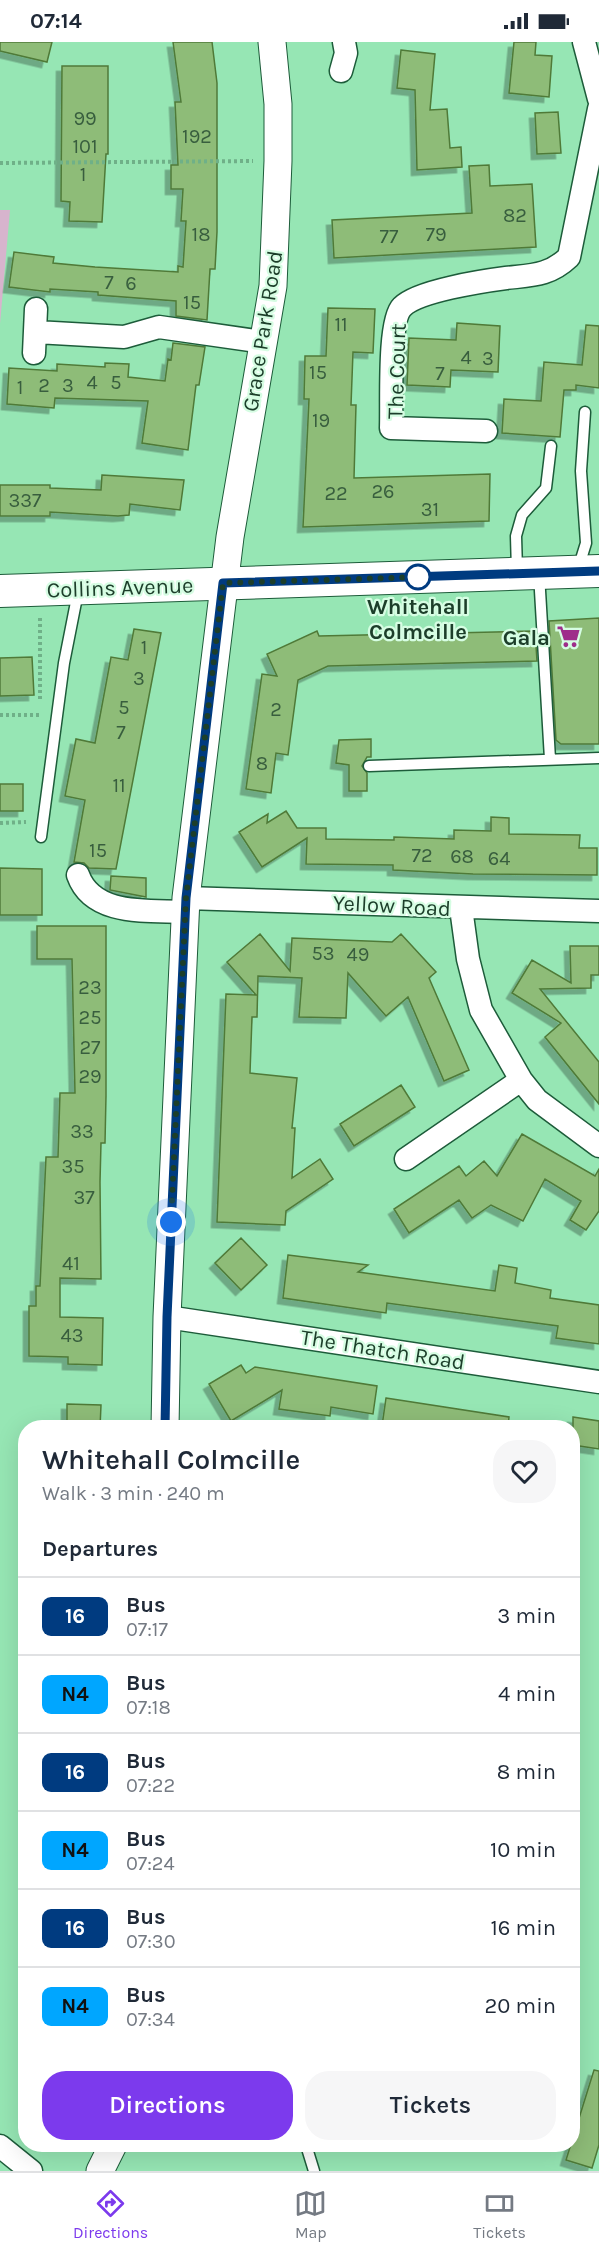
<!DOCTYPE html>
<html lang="en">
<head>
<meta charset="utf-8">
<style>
	:root { --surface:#fff; --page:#f6f6f7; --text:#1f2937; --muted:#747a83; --line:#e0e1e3; --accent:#7c3aed }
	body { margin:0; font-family:Karla,sans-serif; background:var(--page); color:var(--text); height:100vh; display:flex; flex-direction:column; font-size:22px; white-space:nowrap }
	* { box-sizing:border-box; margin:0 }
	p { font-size:20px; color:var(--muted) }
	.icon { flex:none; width:33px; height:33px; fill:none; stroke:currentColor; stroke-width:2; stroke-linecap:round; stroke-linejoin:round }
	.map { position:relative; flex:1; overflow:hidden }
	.panel { position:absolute; left:18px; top:1378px; width:562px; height:732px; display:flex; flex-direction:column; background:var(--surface); border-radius:24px; box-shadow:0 6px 24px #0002 }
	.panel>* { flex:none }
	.badge { padding:0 12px; border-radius:9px; font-size:21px; line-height:39px }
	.you { position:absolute; width:30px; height:30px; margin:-15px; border:4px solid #fff; border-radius:50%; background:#1a73e8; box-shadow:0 0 0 9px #1a73e833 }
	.map>.badge { position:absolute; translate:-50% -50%; box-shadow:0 0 0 3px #fff }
	h2 { padding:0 24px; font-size:22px; line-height:54px }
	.round { display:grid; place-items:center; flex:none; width:63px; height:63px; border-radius:24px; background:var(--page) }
	.head { display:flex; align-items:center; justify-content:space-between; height:102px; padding:0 24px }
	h1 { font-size:28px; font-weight:600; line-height:45px }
	.cta { display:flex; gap:12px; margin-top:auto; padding:12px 24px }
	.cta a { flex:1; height:69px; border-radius:24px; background:var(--accent); color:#fff; font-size:24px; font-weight:600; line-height:69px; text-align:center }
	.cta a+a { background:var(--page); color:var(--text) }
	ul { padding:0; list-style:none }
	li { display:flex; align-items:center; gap:18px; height:78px; padding:0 24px; border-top:2px solid var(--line) }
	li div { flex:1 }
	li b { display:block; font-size:22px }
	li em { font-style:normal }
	li .badge { min-width:66px; font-weight:700; text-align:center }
	.status { display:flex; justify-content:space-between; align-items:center; height:42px; padding:0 30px; background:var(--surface); direction:ltr }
	.status svg { height:16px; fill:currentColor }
	.tab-bar { display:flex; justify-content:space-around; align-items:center; height:84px; border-top:2px solid var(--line); background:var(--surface); font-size:16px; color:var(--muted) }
	.tab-bar a { display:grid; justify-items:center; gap:3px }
	.tab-bar .current { color:var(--accent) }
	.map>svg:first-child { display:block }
	.green { fill:#d7b4cd }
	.building { fill:#8ebc78; stroke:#4f7a38; stroke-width:1.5; filter:url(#shadow) }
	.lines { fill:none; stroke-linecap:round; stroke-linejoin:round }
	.service-casing { stroke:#1d5c3a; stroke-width:13 }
	.minor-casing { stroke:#1d5c3a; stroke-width:25 }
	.tertiary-casing { stroke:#1d5c3a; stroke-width:29 }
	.secondary-casing { stroke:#1d5c3a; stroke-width:34 }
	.path { stroke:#6fb088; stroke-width:4; stroke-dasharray:3 3; stroke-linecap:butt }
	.service { stroke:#fff; stroke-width:10 }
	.minor { stroke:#fff; stroke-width:22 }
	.tertiary { stroke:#fff; stroke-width:27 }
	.secondary { stroke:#fff; stroke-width:32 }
	.line-casing { stroke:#fff; stroke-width:14 }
	.line { stroke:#003b80; stroke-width:9 }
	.walk { stroke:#1c3e2a; stroke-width:6; stroke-dasharray:0 10.8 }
	.stop-dot { fill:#fff; stroke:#003b80; stroke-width:3 }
	.labels { text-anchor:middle; stroke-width:4.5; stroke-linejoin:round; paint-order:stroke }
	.number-label { font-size:20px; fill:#385e3e }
	.street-label { font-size:22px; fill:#1c3e2a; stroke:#d6fde3 }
	.stop-label { font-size:22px; font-weight:bold; fill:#1c3e2a; stroke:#d6fde3 }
	.poi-label { font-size:22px; font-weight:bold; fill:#1c3e2a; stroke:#d6fde3; text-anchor:end }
</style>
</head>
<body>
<div class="status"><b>07:14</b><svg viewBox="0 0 49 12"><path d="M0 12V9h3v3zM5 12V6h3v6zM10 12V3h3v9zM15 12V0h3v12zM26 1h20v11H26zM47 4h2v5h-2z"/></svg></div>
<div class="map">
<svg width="599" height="2129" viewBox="0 0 599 2129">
	<defs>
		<filter id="shadow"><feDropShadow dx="-5.5" dy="5.5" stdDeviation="0" flood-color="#0004"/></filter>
	</defs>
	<rect width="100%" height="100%" fill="#96e6b4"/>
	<path class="green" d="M0 168H10L0 282Z"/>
	<path class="building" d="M0 0H52L47 20 0 9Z
		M173 0H212L217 41V190L215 227H210L207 278 176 274V259L98 253V250L50 247V250L9 245 14 210 54 215 53 221 95 225 178 230V224L183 225 186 179H181L183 147H171V123H178L175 60H181Z
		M514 0H536L535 13 552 14 549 55 509 51Z
		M401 8 435 12 430 68 447 67 450 106 461 105 462 125 417 128 415 48 397 46Z
		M62 24H108V112H106L102 180 69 179 70 160 61 159Z
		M558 70 561 111 537 112 535 71Z
		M489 123 490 144 532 142 536 205 334 216 332 178 472 171 469 124Z
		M328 266 375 267 373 311 353 310 351 363H356L354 436 490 432 489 479 303 485 309 357H304L305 314H326Z
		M457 281 500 284 498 330 451 328 450 345 407 343 409 296 456 298Z
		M586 283 599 284V346L576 343V348H564L560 395 502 391 504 357 541 359 544 320 582 323Z
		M173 301 205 305 199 343H196L188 408 142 401 148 359 55 356 54 366 7 362 9 326 57 329V322L105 325V321L129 322 128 335 165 339 168 317 171 318Z
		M102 433 184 438 180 468 130 462 129 473 118 474 50 470V474H0V443H50V446L101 448Z
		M599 576V702H561L556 698 549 579Z
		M134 587 161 591 149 654 116 827 89 826 84 821 74 820 85 758 65 754 76 697 95 701 111 615 128 618Z
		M317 589 319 594 535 589 537 619 328 624 298 638 288 713 276 711 271 751 246 747 262 632 277 634 267 612Z
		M32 615 34 653 0 654V616Z
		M371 697V715H367L362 724 367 731V749H349V723L336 721 339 698Z
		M0 742H23V769H0Z
		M286 769 297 786H326V797L394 798V795L454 797V788L491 789V775L509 776V792L580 793 579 806H597V833L473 832 393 828V823L306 822 307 796 262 825 239 790 268 772 267 781Z
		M0 826 42 827V873H0Z
		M111 834 146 836V855L110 848Z
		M37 884H106V1054L105 1101H101L100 1140 101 1237 60 1236V1275L103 1276 102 1323 68 1322V1315L29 1314V1264H36V1244H40L46 1115H58L60 1051H75L72 917H37Z
		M260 892 290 929 292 896 392 900 401 892 436 930 429 936 469 1028 444 1039 408 955 386 974 348 931 346 976 299 975 302 936 258 934 257 975H252L250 1031 297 1036 292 1086H295L292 1136 320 1117 333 1137 286 1169 285 1183 217 1180 226 952 256 953 227 920Z
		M570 904H599V933H591V946L540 947 599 1020V1062L545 995 561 981 512 951 532 918 571 941Z
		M401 1043 415 1065 354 1104 340 1082Z
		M522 1092 595 1134 599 1127V1169L586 1188 570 1178 581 1159 545 1137 523 1179 491 1163 472 1176 459 1158 409 1191 394 1167 459 1124 466 1134 484 1119 497 1134Z
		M241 1196 267 1223 241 1248 215 1221Z
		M288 1213 368 1223 358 1230 495 1249 499 1223 517 1226 515 1241 551 1248 550 1256 599 1263V1302L556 1296 558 1284 387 1261 386 1271 283 1256Z
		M241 1323 246 1331 255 1325 377 1344 373 1372 331 1365 330 1374 279 1367 282 1348 231 1379 209 1342Z
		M386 1356 509 1375 508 1386 382 1384Z
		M67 1362 101 1363 100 1386H67Z
		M573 1375 599 1379V1407L573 1403Z
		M594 2028 599 2029V2103L592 2126 566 2118Z"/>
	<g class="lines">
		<defs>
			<path id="service" d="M578 527 586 501 581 429 585 370
				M517 529 516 494 522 473 546 446 551 404
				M539 532 550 717
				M369 724 599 716
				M41 795 64 621 78 550
				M306 2103 314 2129"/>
			<path id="minor" d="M584 0 599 57
				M341 29 346 11 344 0
				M36 290 124 295 159 285 263 300
				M34 311 36 267
				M486 389 391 386C392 363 388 279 402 265 417 249 483 239 506 236 532 233 549 234 569 215L599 67
				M78 833C93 875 149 868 185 870
				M186 856 599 869
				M461 866 468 917 481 968 521 1038 537 1058 599 1104
				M406 1117 521 1038
				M167 1275 599 1340
				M0 2104 31 2129"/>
			<path id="tertiary" d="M165 1386 167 1275 186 856 230 495 273 244 278 119V62L272 0
				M100 2129 113 2103"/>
			<path id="secondary" d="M0 549 599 529"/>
		</defs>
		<use href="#service" class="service-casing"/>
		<use href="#minor" class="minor-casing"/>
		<use href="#tertiary" class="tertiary-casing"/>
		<use href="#secondary" class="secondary-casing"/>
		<path class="path" d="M0 121 253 119
			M40 657V574
			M0 673H40
			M0 781 26 780"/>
		<use href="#service" class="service"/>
		<use href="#minor" class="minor"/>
		<use href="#tertiary" class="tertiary"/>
		<use href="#secondary" class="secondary"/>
	</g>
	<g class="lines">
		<defs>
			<path id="line" d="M165 1386 167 1275 186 856 223 541 599 529"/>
		</defs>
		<use href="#line" class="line-casing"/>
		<use href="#line" class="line"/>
		<path class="walk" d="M171 1180 186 856 223 541 423 535H418"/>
	</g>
	<defs>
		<symbol id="supermarket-bare" viewBox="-9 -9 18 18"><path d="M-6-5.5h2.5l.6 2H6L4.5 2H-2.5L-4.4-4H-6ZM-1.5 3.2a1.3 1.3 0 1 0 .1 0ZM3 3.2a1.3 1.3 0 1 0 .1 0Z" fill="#9e2d8a" stroke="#d6fde3" stroke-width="2.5" paint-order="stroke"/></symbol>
	</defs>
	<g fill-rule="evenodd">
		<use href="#supermarket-bare" x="552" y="578" width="33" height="33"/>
	</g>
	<circle class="stop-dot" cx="418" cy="535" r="12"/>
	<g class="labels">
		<g class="number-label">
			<text x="85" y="83">99</text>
			<text x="197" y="101">192</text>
			<text x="85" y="111">101</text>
			<text x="83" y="139">1</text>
			<text x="515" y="180">82</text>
			<text x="201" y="199">18</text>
			<text x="436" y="199">79</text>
			<text x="389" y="201">77</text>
			<text x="109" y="247">7</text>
			<text x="131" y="248">6</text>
			<text x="192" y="267">15</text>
			<text x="341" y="289">11</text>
			<text x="466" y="322">4</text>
			<text x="488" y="323">3</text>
			<text x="318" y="337">15</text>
			<text x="440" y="338">7</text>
			<text x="92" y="347">4</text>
			<text x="116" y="347">5</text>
			<text x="44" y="350">2</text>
			<text x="68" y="350">3</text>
			<text x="20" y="352">1</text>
			<text x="321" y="385">19</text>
			<text x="383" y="456">26</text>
			<text x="336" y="458">22</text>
			<text x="25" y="465">337</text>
			<text x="430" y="474">31</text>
			<text x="144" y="612">1</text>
			<text x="139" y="643">3</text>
			<text x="124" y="672">5</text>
			<text x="276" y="674">2</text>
			<text x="121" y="697">7</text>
			<text x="262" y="728">8</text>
			<text x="119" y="750">11</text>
			<text x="98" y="815">15</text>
			<text x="422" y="820">72</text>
			<text x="462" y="821">68</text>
			<text x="499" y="823">64</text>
			<text x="323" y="918">53</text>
			<text x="358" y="919">49</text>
			<text x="90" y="952">23</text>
			<text x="90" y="982">25</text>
			<text x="90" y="1012">27</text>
			<text x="90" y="1041">29</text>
			<text x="82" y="1096">33</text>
			<text x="73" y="1131">35</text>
			<text x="84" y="1162">37</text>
			<text x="71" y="1228">41</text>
			<text x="72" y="1300">43</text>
		</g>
		<g class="street-label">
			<text transform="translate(262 289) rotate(-81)" y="8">Grace Park Road</text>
			<text transform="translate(396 329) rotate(-88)" y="8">The Court</text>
			<text transform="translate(120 545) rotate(-2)" y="8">Collins Avenue</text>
			<text transform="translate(392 863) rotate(3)" y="8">Yellow Road</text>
			<text transform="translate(383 1307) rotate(9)" y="8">The Thatch Road</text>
		</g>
		<g class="stop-label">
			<text x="418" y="572">Whitehall<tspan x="418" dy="25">Colmcille</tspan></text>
		</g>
		<g class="poi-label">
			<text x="550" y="603">Gala</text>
		</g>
	</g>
</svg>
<div class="you" style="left:171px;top:1180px"></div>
<section class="panel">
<div class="head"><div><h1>Whitehall Colmcille</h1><p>Walk · 3 min · 240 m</p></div><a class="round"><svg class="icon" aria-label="heart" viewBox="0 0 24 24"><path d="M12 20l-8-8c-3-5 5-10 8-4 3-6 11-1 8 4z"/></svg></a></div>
<h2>Departures</h2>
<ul>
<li><span class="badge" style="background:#003b80;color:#fff">16</span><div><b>Bus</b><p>07:17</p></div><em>3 min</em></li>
<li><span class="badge" style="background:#00a6ff;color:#111">N4</span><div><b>Bus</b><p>07:18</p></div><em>4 min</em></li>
<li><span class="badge" style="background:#003b80;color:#fff">16</span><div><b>Bus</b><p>07:22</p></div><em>8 min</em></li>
<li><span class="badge" style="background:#00a6ff;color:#111">N4</span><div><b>Bus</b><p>07:24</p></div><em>10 min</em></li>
<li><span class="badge" style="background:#003b80;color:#fff">16</span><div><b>Bus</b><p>07:30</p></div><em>16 min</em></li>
<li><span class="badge" style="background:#00a6ff;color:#111">N4</span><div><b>Bus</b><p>07:34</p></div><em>20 min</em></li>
</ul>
<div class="cta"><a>Directions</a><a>Tickets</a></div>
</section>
</div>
<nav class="tab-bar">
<a class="current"><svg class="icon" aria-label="directions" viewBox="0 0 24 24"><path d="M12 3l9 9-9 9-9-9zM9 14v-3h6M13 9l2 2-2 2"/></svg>Directions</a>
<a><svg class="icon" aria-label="map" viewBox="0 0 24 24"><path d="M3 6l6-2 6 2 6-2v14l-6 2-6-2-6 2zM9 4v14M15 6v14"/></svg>Map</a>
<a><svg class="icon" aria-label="tickets" viewBox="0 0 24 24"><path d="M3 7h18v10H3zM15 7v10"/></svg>Tickets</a>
</nav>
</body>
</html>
